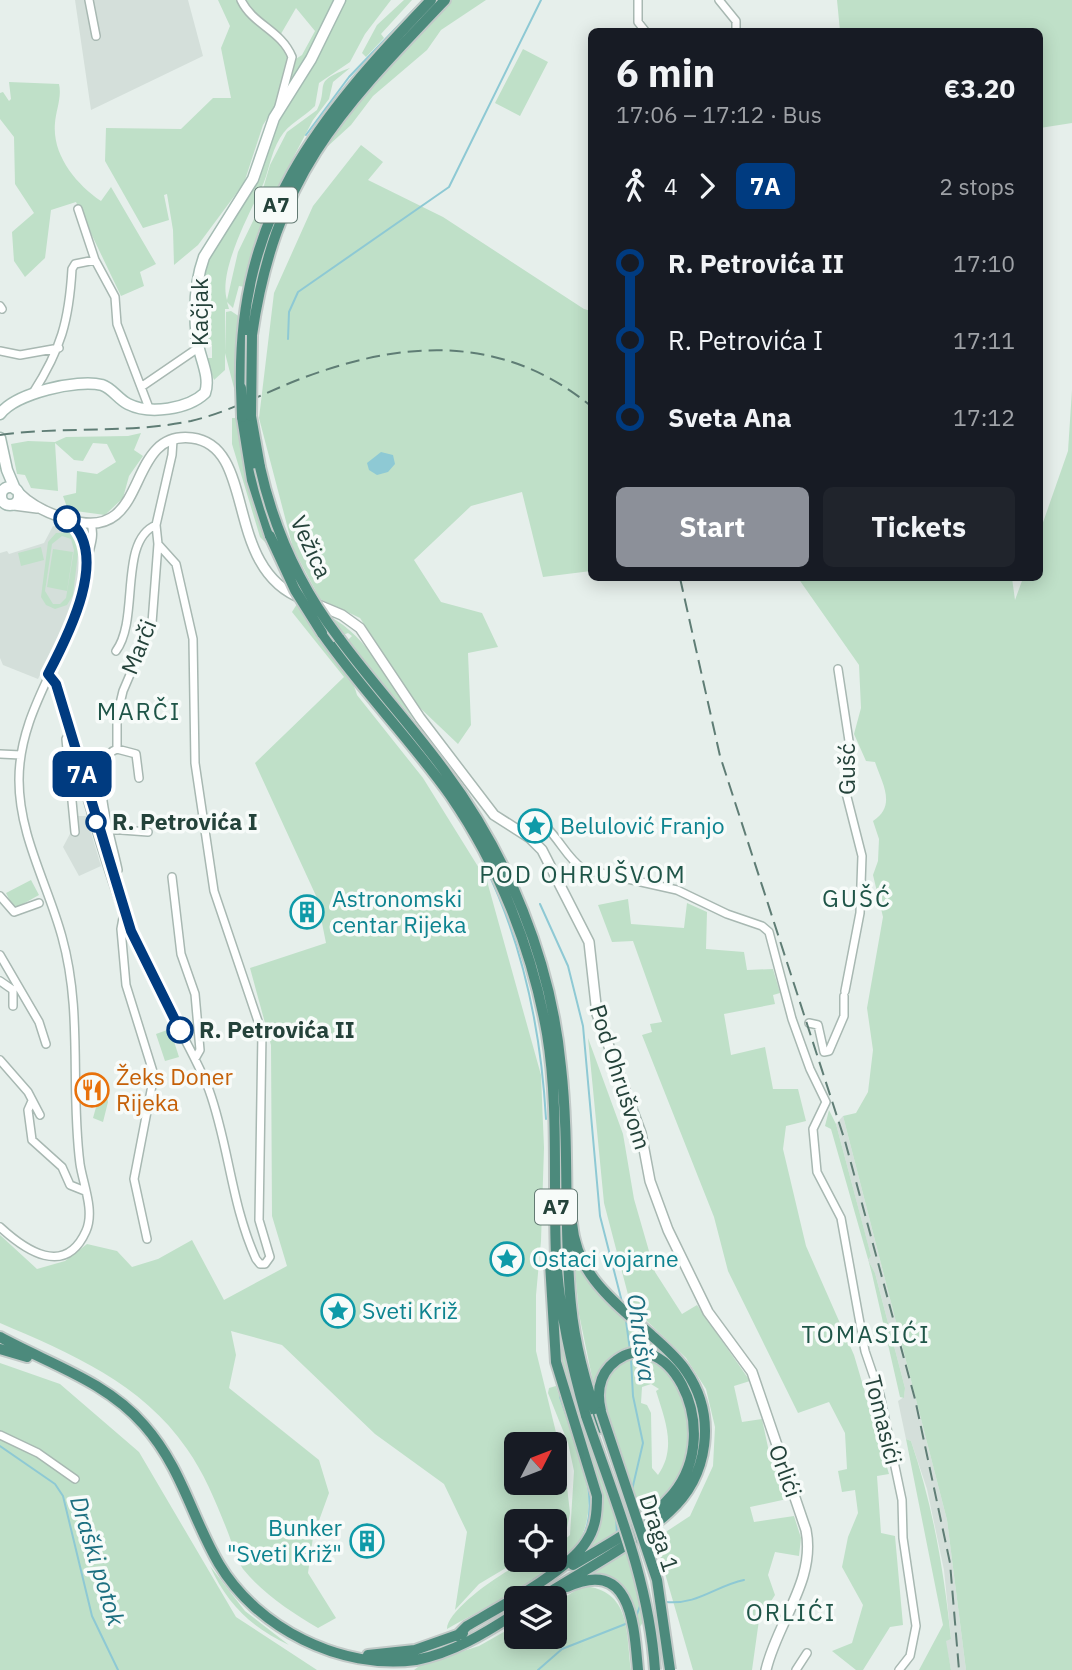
<!DOCTYPE html>
<html lang="en">
<head>
<meta charset="utf-8">
<style>
	:root { --surface:#171b24; --page:#20242c; --text:#f1f3f6; --muted:#9ea1a6; --accent:#8c9099 }
	body { margin:0; font-family:"IBM Plex Sans",sans-serif; background:var(--page); color:var(--text); height:100vh; display:flex; flex-direction:column; font-size:26px; white-space:nowrap }
	* { box-sizing:border-box; margin:0 }
	p { font-size:23px; color:var(--muted) }
	.icon { flex:none; width:38px; height:38px; fill:none; stroke:currentColor; stroke-width:2; stroke-linecap:round; stroke-linejoin:round }
	.map { position:relative; flex:1; overflow:hidden }
	.details { position:absolute; left:588px; top:28px; width:455px; height:553px; display:flex; flex-direction:column; background:var(--surface); border-radius:10px; box-shadow:0 4px 18px #0003 }
	.details>* { flex:none }
	.badge { padding:0 14px; border-radius:10px; font-size:24px; line-height:46px }
	.needle { width:46px; rotate:48deg }
	.tools { position:absolute; left:504px; top:1432px; display:grid; gap:14px }
	.tools a { display:grid; place-items:center; width:63px; height:63px; border-radius:10px; background:var(--surface); box-shadow:0 4px 18px #0003; font-size:35px }
	.map>.badge { position:absolute; translate:-50% -50%; box-shadow:0 0 0 4px #fff }
	.legs { display:flex; align-items:center; gap:10px; height:77px; padding:0 28px; font-size:23px }
	.legs p { margin-inline-start:auto }
	.summary { display:flex; align-items:center; justify-content:space-between; height:119px; padding:0 28px }
	h1 { font-size:38px; font-weight:800; line-height:52px }
	.button { display:flex; gap:14px; margin-top:auto; padding:14px 28px }
	.button a { flex:1; height:80px; border-radius:10px; background:var(--accent); color:#fff; font-size:28px; font-weight:800; line-height:80px; text-align:center }
	.button a+a { background:var(--page); color:var(--text) }
	ul { padding:0 28px; list-style:none }
	li { display:flex; align-items:center; gap:24px; height:77px; font-size:26px }
	li i { display:grid; place-items:center; width:10px; height:100%; margin:0 9px; background:currentColor }
	li i::after { content:''; width:18px; height:18px; margin:-9px; border:5px solid; border-radius:50%; background:var(--surface) }
	li p { margin-inline-start:auto }
	li:first-child i { background:linear-gradient(#0000 50%,currentColor 0) }
	li:last-child i { background:linear-gradient(currentColor 50%,#0000 0) }
	.map>svg:first-child { display:block }
	.built { fill:#d4dfda }
	.green { fill:#bfe0c8; fill-rule:evenodd }
	.water { fill:#8ec9d4 }
	.lines { fill:none; stroke-linecap:round; stroke-linejoin:round }
	.stream { stroke:#8ec9d4; stroke-width:2 }
	.minor-casing { stroke:#a8b8b2; stroke-width:10 }
	.tertiary-casing { stroke:#a8b8b2; stroke-width:12 }
	.secondary-casing { stroke:#a4bbb3; stroke-width:13 }
	.trunk-casing { stroke:#c2cac8; stroke-width:14 }
	.minor { stroke:#fff; stroke-width:7 }
	.tertiary { stroke:#fff; stroke-width:9 }
	.secondary { stroke:#fff; stroke-width:10 }
	.trunk { stroke:#4c8a7c; stroke-width:10 }
	.rail { stroke:#5f7d75; stroke-width:2; stroke-dasharray:14 7; stroke-linecap:butt }
	.trunk-bridge-casing { stroke:#c2cac8; stroke-width:14; stroke-linecap:butt }
	.trunk-bridge { stroke:#4c8a7c; stroke-width:10 }
	.line-1-casing { stroke:#fff; stroke-width:16 }
	.line-1 { stroke:#003b80; stroke-width:10 }
	.stop-1-dot { fill:#fff; stroke:#003b80; stroke-width:3.5 }
	.labels { text-anchor:middle; stroke-width:7; stroke-linejoin:round; paint-order:stroke }
	.shield { fill:#f7fbf9; stroke:#637a73; stroke-width:2 }
	.shield-label { font-size:21px; font-weight:bold; fill:#24423a }
	.street-label { font-size:23px; fill:#24423a; stroke:#f7fbf9 }
	.stop-label { font-size:23px; font-weight:bold; fill:#24423a; stroke:#f7fbf9; text-anchor:start }
	.culture-label { font-size:23px; fill:#0d838f; stroke:#f7fbf9; text-anchor:start }
	.food-label { font-size:23px; fill:#c56008; stroke:#f7fbf9; text-anchor:start }
	.neighbourhood-label { font-size:24px; letter-spacing:2px; fill:#1f5548; stroke:#f7fbf9 }
	.water-label { font-size:24px; font-style:italic; fill:#1c6f80; stroke:#f7fbf9 }
</style>
</head>
<body>
<div class="map">
<svg width="1072" height="1670" viewBox="0 0 1072 1670">
	<rect width="100%" height="100%" fill="#e6efeb"/>
	<path class="built" d="M75 0H188L203 56 91 110Z
		M53 526 74 532 82 556 76 593 65 624 38 679 3 665 0 658V553L7 551 9 554 44 543Z
		M77 816H86L101 866 79 876 63 847 71 832H77Z
		M843 1116 947 1520 966 1670H951L945 1640 951 1639 944 1570 927 1489 911 1441 906 1439 898 1401 904 1397 905 1388 875 1273 868 1260 871 1256 836 1124Z"/>
	<path class="green" d="M218 0H334L305 59 263 125 244 183 198 245 174 265 173 230 167 194 164 195 169 220 143 228 105 161 106 128 181 129 213 98H231L221 48 230 26ZM296 8 315 31 302 55 291 62 278 39Z
		M345 0H391L365 34 350 62 319 83 315 106C303 118 289 123 280 138 270 154 269 173 261 189 249 214 218 272 227 300L238 252 254 219 270 165 287 132 317 110C330 85 310 82 350 68L333 82 329 99 313 120 282 179 258 236 245 287 239 286 240 282 233 308 227 302 229 309H225V370L214 380 206 358H212V345L204 344 200 290 209 253 257 182 272 132 307 77Z
		M404 0H412L381 34 384 38 366 57 362 53 377 25Z
		M452 0H486L441 30 427 50 373 96 351 125 328 146 325 144 373 80Z
		M837 0H1072V123L1040 128V32L840 31Z
		M523 49 548 62 520 116 495 103Z
		M9 82 59 84C62 97 56 110 55 123 52 155 76 184 101 201L111 187 156 264 140 272 144 286 121 296 76 202 51 210 45 258 25 277 14 261 12 232 34 213 15 184 14 137 0 119V93L3 92 9 101 11 99Z
		M361 145 383 162 368 180 443 217 584 309 591 311V571L543 577 522 492 471 506 414 560 441 602 482 613 498 647 468 653 471 725 458 744 418 706 360 618 320 599 293 548 259 418 274 293 313 206Z
		M231 311 240 317 234 388 225 353 226 312Z
		M1072 390V1670H966L947 1520 843 1116 856 1113 868 1092 873 1050 867 1008 883 917 873 875 878 861 879 839 873 821C897 806 882 783 875 762L866 761 854 734 861 708 859 665 798 578H1012L1015 600 1023 578H1040V531L1068 451Z
		M232 418H238L247 479 267 544 260 537 232 444Z
		M141 433 134 450 143 456 129 476 123 498 105 515 68 510 63 496 76 493 77 471 97 474 116 462 107 444 93 443 83 461 74 460 55 443 58 491 31 488 25 475 17 474 11 444 28 441 55 442 66 437 128 436Z
		M69 532 79 545 73 595 67 605 55 609 46 605 41 597 48 542 56 533ZM62 536 71 539 74 550 66 598 60 604H53L45 591 52 544Z
		M41 547 44 560 21 566 18 553Z
		M53 549 73 552 67 591 47 587Z
		M297 604C312 629 352 670 357 695L423 778 487 881 541 1075 544 1148 541 1241 536 1295V1351L565 1469 570 1513 565 1538 555 1543V1521H516V1559H521L479 1584 455 1610 467 1532 444 1484 375 1434 282 1345 231 1331 236 1355 229 1388 319 1460 329 1493 313 1537 308 1573 336 1618 318 1628C291 1612 263 1594 243 1569 236 1559 232 1542 227 1530 216 1502 204 1473 187 1449 142 1383 70 1353 0 1323V1235L37 1269 65 1261 87 1244 117 1251 132 1267 158 1259 192 1240 224 1300 287 1266 272 1216 271 1045 250 968 326 943 317 898 255 763 344 677 292 612ZM516 1444H555V1482H516Z
		M329 616C370 638 390 684 415 721L347 641 352 636 348 633 343 635Z
		M31 880 39 895 14 909 6 893Z
		M628 899 631 924 684 928 687 903 707 912 706 949 744 952 747 970 773 969 780 993 773 995 775 1004 724 1014 731 1055 765 1047 773 1089H798L806 1121 786 1126 783 1149 806 1246 854 1355 889 1474 877 1476 881 1533 895 1536 903 1625 890 1627 863 1670H856L832 1651 852 1643 863 1605 842 1567 848 1537 858 1513 855 1490 842 1492 838 1471 847 1469 845 1433 829 1402 798 1413 728 1271 714 1217 642 1035 652 1032 650 1024 662 1022 633 941 612 942 598 905Z
		M170 1029 179 1057 165 1061 156 1034Z
		M588 1038 623 1134 634 1199 655 1272 682 1314 697 1305 750 1381 734 1386 742 1422 762 1419 769 1452 787 1499 750 1507 754 1522 794 1516 801 1538 799 1556 775 1552 768 1575 775 1595 759 1620 752 1670H693L655 1539 690 1516 713 1466 715 1427 706 1389 686 1358 631 1306 604 1203Z
		M103 1076 108 1102 103 1122 93 1118 98 1100 94 1078Z
		M829 1110 836 1124 869 1248 871 1256 868 1260 875 1273 905 1388 904 1398 900 1397 872 1274 868 1259 831 1129 825 1126Z
		M574 1259 597 1293 677 1369 682 1375 675 1381C680 1393 686 1405 689 1417 699 1454 675 1491 646 1512L658 1528 628 1548 645 1619 638 1630 629 1597 582 1577 611 1558 600 1541 583 1552 600 1512 558 1348 557 1308 578 1408 614 1511 631 1488 604 1410V1385L593 1382 579 1314ZM651 1384 659 1389 656 1391C665 1420 677 1448 658 1475L652 1468 651 1413 647 1405 641 1403 642 1387Z
		M0 1363 60 1384 139 1452 236 1617 317 1670H0Z
		M556 1386C567 1421 584 1458 588 1494 590 1507 587 1529 579 1541 559 1571 481 1610 447 1629 446 1609 513 1563 533 1559 540 1558 548 1559 555 1559V1548L570 1535 574 1471 568 1443 548 1393 549 1388Z
		M906 1439 911 1441C933 1506 944 1571 951 1639L946 1641 951 1670H919L943 1625Z
		M210 1566 245 1611 289 1645C252 1628 227 1604 210 1566Z
		M583 1586C631 1590 626 1632 631 1670H414L422 1664 479 1646 516 1625V1636H555V1603Z"/>
	<path class="water" d="M381 452 393 455 395 464 388 472 377 475 369 470 367 463Z"/>
	<g class="lines">
		<path class="stream" d="M306 135 349 77 423 0
			M288 339 289 312 298 292 449 187 541 0
			M485 866C524 946 541 1030 546 1119
			M540 904 568 966 583 1026 600 1216 622 1302
			M626 1321 630 1350
			M631 1359 633 1396 643 1443 632 1490
			M560 1397C573 1437 605 1501 581 1540
			M0 1446 55 1484 63 1496 92 1616 118 1670
			M616 1516 617 1534
			M514 1593 560 1562
			M666 1602C698 1605 715 1586 744 1580
			M636 1617 641 1603
			M538 1670 562 1649 628 1623"/>
		<defs>
			<path id="minor" d="M89 0 96 36
				M241 0C253 25 281 30 292 57L278 110
				M638 0V22L646 32
				M719 0 736 21V32
				M95 260 115 297 117 324 149 408
				M0 306 2 309
				M0 351 20 355 59 348
				M141 387 198 348
				M33 393C61 349 69 321 72 269L75 264 95 260 78 209
				M68 519 80 532 87 553
				M116 651C140 619 118 541 156 525
				M838 669 849 741 845 789 862 856 860 913 845 991
				M48 674 56 684C78 766 103 864 135 943 156 994 189 1039 209 1090 229 1145 231 1204 256 1259L260 1264H265L270 1257 259 1220 262 1033 214 891 195 763 193 639 176 564 158 544 156 525 172 455 173 440
				M70 733 66 739 75 832
				M0 754 21 755
				M139 778 136 754 117 749V716L123 691 152 623 158 544
				M108 829 148 832
				M528 837 537 828 546 827C560 840 567 858 583 869L677 890 727 914 762 926 769 932 792 1019 810 1069 826 1102 813 1129 817 1172 841 1218 865 1351 880 1395 902 1500 903 1538 916 1626 910 1656 899 1670
				M112 874 118 870C113 843 84 760 117 749
				M172 877 181 954 195 994 200 1050 196 1057
				M0 896 14 912 39 903
				M124 913 121 929 126 985 154 1075 134 1179 147 1239
				M0 955 39 1022 46 1044
				M0 981 13 990V1006
				M809 1023 818 1025 824 1052 829 1051 844 1016V996
				M0 1060 28 1092 40 1115
				M32 1101 28 1110 32 1140 62 1167 70 1185 85 1191
				M0 1227C25 1250 65 1278 86 1231 95 1211 83 1184 80 1164 70 1088 83 1012 62 937 48 885 19 836 19 780 19 722 51 678 71 626 80 605 82 582 87 560 90 547 95 536 91 524
				M0 1435 38 1453 75 1479
				M796 1670 807 1653"/>
			<path id="tertiary" d="M19 493C33 507 52 515 70 520 152 544 123 430 192 438 258 446 222 569 303 599
				M14 505 37 508
				M316 604 342 615 360 628 420 718 494 815 530 838 542 850 589 942 597 1014 641 1133 650 1181 668 1230 708 1312 752 1372 806 1530C816 1581 777 1622 766 1670"/>
			<path id="secondary" d="M0 414C16 393 77 379 102 385 112 388 118 399 128 404 150 415 188 409 205 393 211 376 199 357 197 339 194 313 195 282 204 257L253 179 274 118 311 59 340 0
				M0 438 7 470 15 489
				M1 496a9 9 0 1 1 18 0a9 9 0 1 1-18 0Z"/>
			<path id="trunk" d="M252 335C275 176 339 111 445 0
				M241 388C237 215 318 118 431 0
				M251 416 260 467
				M242 417 252 480 270 536
				M322 633C361 689 410 739 450 795 499 866 532 949 547 1034 559 1107 553 1181 556 1256 559 1311 571 1363 586 1416
				M339 638C372 683 411 725 444 770 508 856 551 960 561 1067 570 1146 563 1226 571 1305 575 1347 587 1389 601 1428
				M0 1337C49 1364 106 1381 144 1425 182 1468 191 1516 219 1564 257 1628 340 1670 416 1660 453 1653 485 1633 516 1613
				M0 1349 27 1357
				M573 1565C606 1545 648 1524 673 1494 728 1427 663 1313 610 1366 598 1379 597 1395 601 1411
				M567 1587C632 1557 634 1626 638 1670
				M540 1598C582 1571 632 1546 669 1512 709 1476 717 1416 686 1371 677 1357 662 1345 649 1333 614 1302 576 1274 572 1223
				M457 1636 467 1626C498 1608 568 1571 586 1542 596 1528 597 1512 597 1496L556 1362 550 1263
				M368 1655 415 1650 463 1633"/>
		</defs>
		<use href="#minor" class="minor-casing"/>
		<use href="#tertiary" class="tertiary-casing"/>
		<use href="#secondary" class="secondary-casing"/>
		<use href="#trunk" class="trunk-casing"/>
		<use href="#minor" class="minor"/>
		<use href="#tertiary" class="tertiary"/>
		<use href="#secondary" class="secondary"/>
		<use href="#trunk" class="trunk"/>
		<path class="rail" d="M0 435C63 426 128 434 191 421 229 412 264 393 300 379 402 340 503 333 592 407
			M680 578 720 756 845 1141 915 1399 950 1563 959 1670"/>
		<defs>
			<path id="trunk-bridge" d="M241 388 242 417
				M251 416 252 335
				M260 467C274 530 300 587 339 638
				M270 536 295 590 322 633
				M601 1412 657 1580 670 1670
				M586 1416C615 1501 649 1580 655 1670"/>
		</defs>
		<use href="#trunk-bridge" class="trunk-bridge-casing"/>
		<use href="#trunk-bridge" class="trunk-bridge"/>
	</g>
	<g class="lines">
		<defs>
			<path id="line-1" d="M67 519C112 552 68 636 48 674L56 684 131 931 180 1030"/>
		</defs>
		<use href="#line-1" class="line-1-casing"/>
		<use href="#line-1" class="line-1"/>
	</g>
	<defs>
		<symbol id="sight-ring" viewBox="-11 -11 22 22"><circle r="9.5" fill="#f7fbf9" stroke="#0f9aa8" stroke-width="1.5"/><path d="M0-6L1.8-2.2L6-1.7L2.9 1.2L3.7 5.4L0 3.3L-3.7 5.4L-2.9 1.2L-6-1.7L-1.8-2.2Z" fill="#0f9aa8"/></symbol>
		<symbol id="building-ring" viewBox="-11 -11 22 22"><circle r="9.5" fill="#f7fbf9" stroke="#0f9aa8" stroke-width="1.5"/><path d="M-4-6H4V6H1V3H-1V6H-4ZM-2.5-4.3h1.7v1.8h-1.7ZM.8-4.3h1.7v1.8H.8ZM-2.5-1h1.7V.8h-1.7ZM.8-1h1.7V.8H.8Z" fill="#0f9aa8"/></symbol>
		<symbol id="restaurant-ring" viewBox="-11 -11 22 22"><circle r="9.5" fill="#f7fbf9" stroke="#e8710a" stroke-width="1.5"/><path d="M-5-6h1v4h1v-4h1v4h1v-4h1v5L-1.5 .5V6h-2V.5L-5-1ZM5-6V6H3V1.5H1.5Q1.5-4 5-6Z" fill="#e8710a"/></symbol>
	</defs>
	<g fill-rule="evenodd">
		<use href="#sight-ring" x="516" y="807" width="38" height="38"/>
		<use href="#building-ring" x="288" y="893" width="38" height="38"/>
		<use href="#restaurant-ring" x="73" y="1071" width="38" height="38"/>
		<use href="#sight-ring" x="488" y="1240" width="38" height="38"/>
		<use href="#sight-ring" x="319" y="1292" width="38" height="38"/>
		<use href="#building-ring" x="348" y="1522" width="38" height="38"/>
	</g>
	<g class="stop-1-dot">
		<circle cx="67" cy="519" r="12"/>
		<circle cx="96" cy="822" r="9"/>
		<circle cx="180" cy="1030" r="12"/>
	</g>
	<g class="labels">
		<g class="shield">
			<rect x="255" y="187.5" width="42" height="35" rx="5"/>
			<rect x="535" y="1189.5" width="42" height="35" rx="5"/>
		</g>
		<g class="shield-label">
			<text x="276" y="212">A7</text>
			<text x="556" y="1214">A7</text>
		</g>
		<g class="street-label">
			<text transform="translate(200 312) rotate(-90)" y="8">Kačjak</text>
			<text transform="translate(311 547) rotate(65)" y="8">Vežica</text>
			<text transform="translate(139 647) rotate(-68)" y="8">Marči</text>
			<text transform="translate(847 769) rotate(-90)" y="8">Gušć</text>
			<text transform="translate(620 1077) rotate(72)" y="8">Pod Ohrušvom</text>
			<text transform="translate(883 1420) rotate(76)" y="8">Tomasići</text>
			<text transform="translate(785 1471) rotate(70)" y="8">Orlići</text>
			<text transform="translate(659 1533) rotate(72)" y="8">Draga 1</text>
		</g>
		<g class="stop-label">
			<text x="112" y="830">R. Petrovića I</text>
			<text x="199" y="1038">R. Petrovića II</text>
		</g>
		<g class="culture-label">
			<text x="560" y="834">Belulović Franjo</text>
			<text x="332" y="907">Astronomski<tspan x="332" dy="26">centar Rijeka</tspan></text>
			<text x="532" y="1267">Ostaci vojarne</text>
			<text x="362" y="1319">Sveti Križ</text>
			<text x="342" y="1536" text-anchor="end">Bunker<tspan x="342" dy="26">"Sveti Križ"</tspan></text>
		</g>
		<g class="food-label">
			<text x="116" y="1085">Žeks Doner<tspan x="116" dy="26">Rijeka</tspan></text>
		</g>
		<g class="neighbourhood-label">
			<text x="139" y="720">MARČI</text>
			<text x="583" y="883">POD OHRUŠVOM</text>
			<text x="857" y="907">GUŠĆ</text>
			<text x="866" y="1343">TOMASIĆI</text>
			<text x="791" y="1621">ORLIĆI</text>
		</g>
		<g class="water-label">
			<text transform="translate(641 1338) rotate(82)" y="8">Ohrušva</text>
			<text transform="translate(97 1561) rotate(73)" y="8">Draški potok</text>
		</g>
	</g>
</svg>
<div class="tools">
<a><svg class="needle" viewBox="-14 -14 28 28"><path d="M0-13l5 13h-10z" fill="#e53935"/><path d="M0 13l5-13h-10z" fill="#9ea1a6"/></svg></a>
<a><svg class="icon" aria-label="locate" viewBox="0 0 24 24"><circle cx="12" cy="12" r="6"/><path d="M12 2v4M12 18v4M2 12h4M18 12h4"/></svg></a>
<a><svg class="icon" aria-label="layers" viewBox="0 0 24 24"><path d="M12 4l9 5-9 5-9-5zM3 14l9 5 9-5"/></svg></a>
</div>
<b class="badge" style="left:82px;top:774px;background:#003b80;color:#fff">7A</b>
<section class="details">
<div class="summary"><div><h1>6 min</h1><p>17:06 – 17:12 · Bus</p></div><b>€3.20</b></div>
<div class="legs"><svg class="icon" aria-label="walk" viewBox="0 0 24 24"><circle cx="13" cy="4" r="2"/><path d="M13 8l-2 6 4 7M11 14l-3 7M7 12l3-4h3l4 4"/></svg>4<svg class="icon" aria-label="forward" viewBox="0 0 24 24"><path d="M9 5l7 7-7 7"/></svg><b class="badge" style="background:#003b80;color:#fff">7A</b><p>2 stops</p></div>
<ul>
<li><i style="color:#003b80"></i><b>R. Petrovića II</b><p>17:10</p></li>
<li><i style="color:#003b80"></i><span>R. Petrovića I</span><p>17:11</p></li>
<li><i style="color:#003b80"></i><b>Sveta Ana</b><p>17:12</p></li>
</ul>
<div class="button"><a>Start</a><a>Tickets</a></div>
</section>
</div>
</body>
</html>
